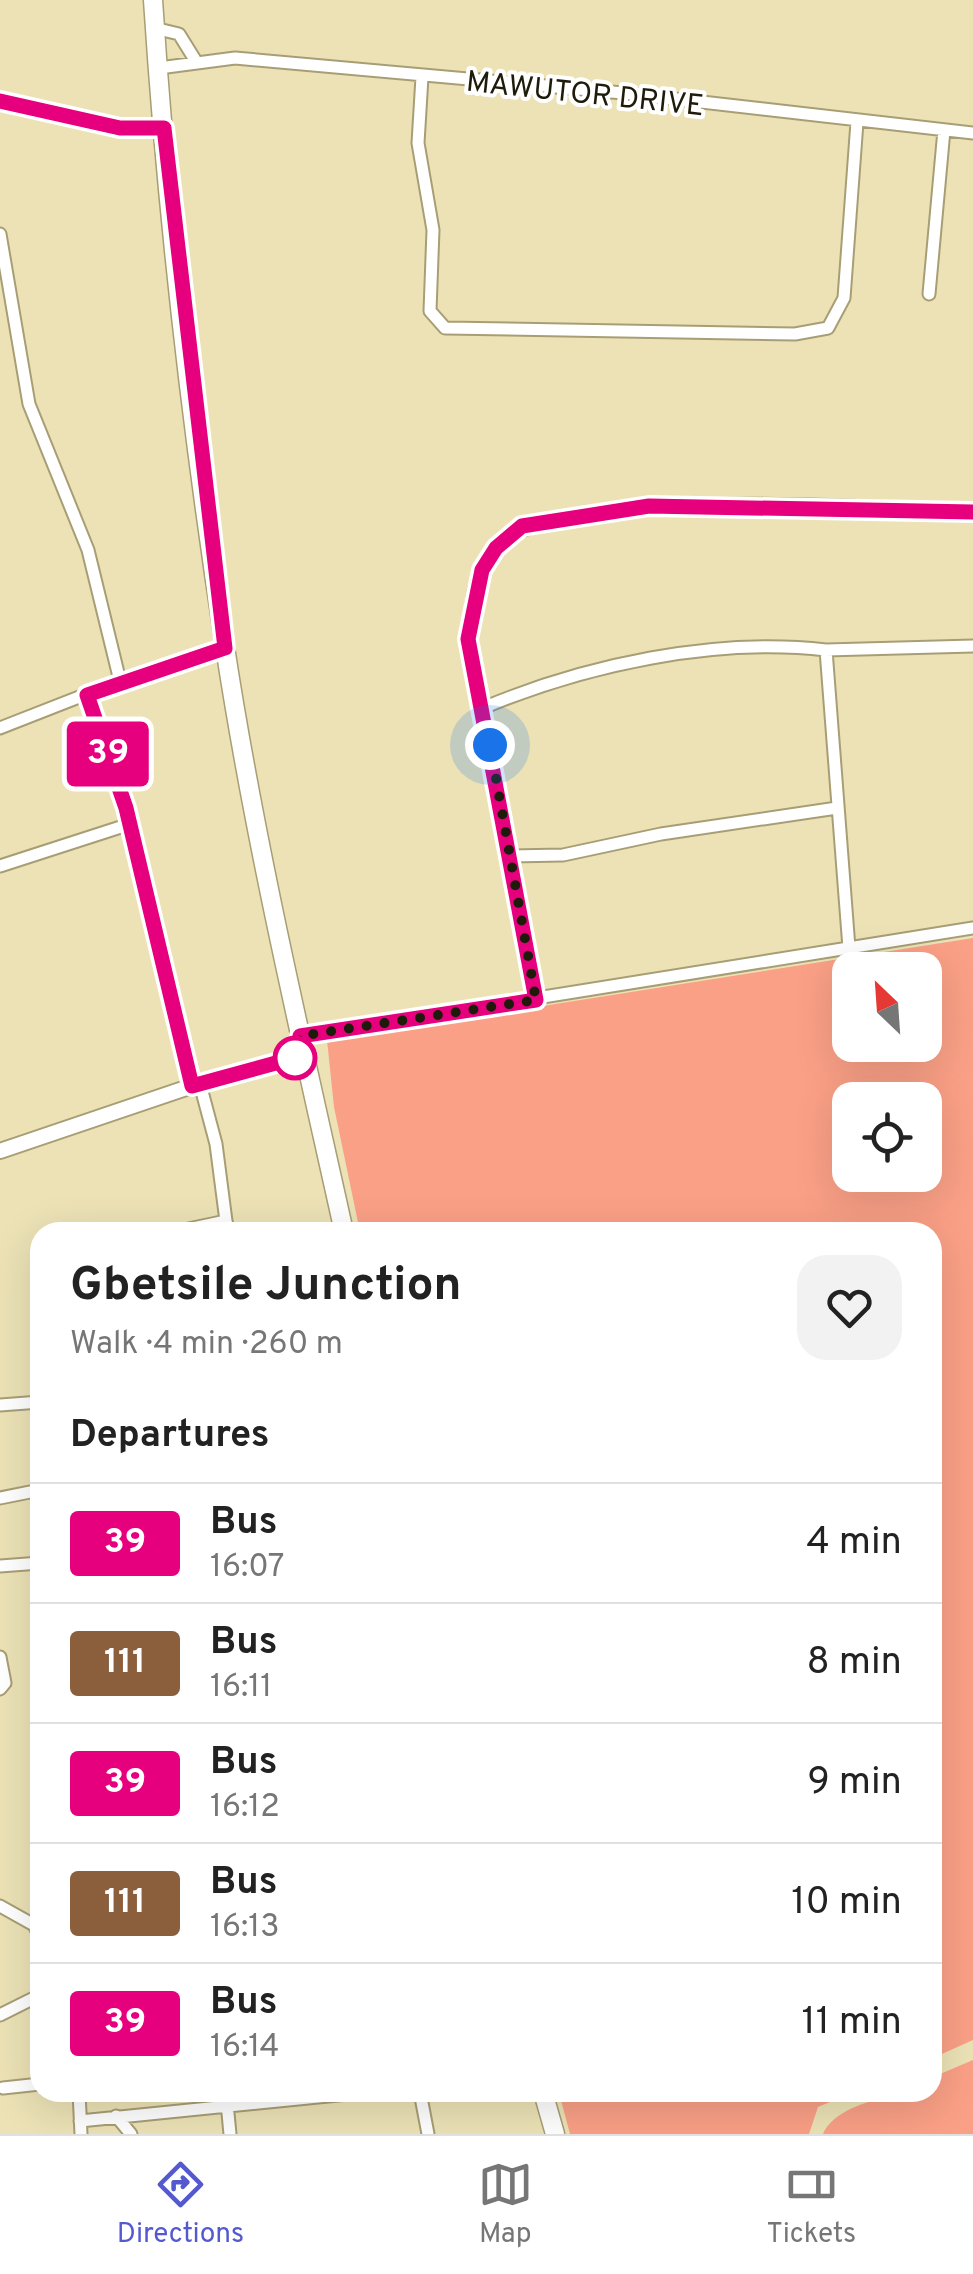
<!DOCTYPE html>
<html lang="en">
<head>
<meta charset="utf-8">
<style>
	:root { --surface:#fff; --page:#f2f2f2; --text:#222; --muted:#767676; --line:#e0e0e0; --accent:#5459d0 }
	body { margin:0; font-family:Overpass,sans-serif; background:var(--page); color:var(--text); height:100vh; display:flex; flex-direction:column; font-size:38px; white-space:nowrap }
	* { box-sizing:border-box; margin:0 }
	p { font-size:32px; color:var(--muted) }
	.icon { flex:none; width:55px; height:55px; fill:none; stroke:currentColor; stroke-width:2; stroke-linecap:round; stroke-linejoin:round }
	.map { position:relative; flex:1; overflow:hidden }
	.drawer { position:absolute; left:30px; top:1222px; width:912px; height:880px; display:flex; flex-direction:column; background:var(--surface); border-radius:30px; box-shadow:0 10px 40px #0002 }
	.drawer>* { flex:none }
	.badge { padding:0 20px; border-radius:8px; font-size:35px; line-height:65px }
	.needle { width:65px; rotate:335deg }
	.buttons { position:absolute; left:832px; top:952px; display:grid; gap:20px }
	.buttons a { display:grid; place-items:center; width:110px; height:110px; border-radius:20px; background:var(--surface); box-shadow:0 10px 40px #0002; font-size:50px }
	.you { position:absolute; width:50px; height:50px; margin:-25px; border:8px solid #fff; border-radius:50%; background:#1a73e8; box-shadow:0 0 0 15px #1a73e833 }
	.map>.badge { position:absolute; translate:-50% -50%; box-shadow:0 0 0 5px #fff }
	h2 { padding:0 40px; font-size:38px; line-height:90px }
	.round { display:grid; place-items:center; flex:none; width:105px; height:105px; border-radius:30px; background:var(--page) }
	.head { display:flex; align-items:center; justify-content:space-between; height:170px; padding:0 40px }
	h1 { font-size:48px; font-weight:700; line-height:75px }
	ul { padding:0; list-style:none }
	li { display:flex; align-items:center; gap:30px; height:120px; padding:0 40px; border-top:2px solid var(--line) }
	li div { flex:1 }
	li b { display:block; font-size:38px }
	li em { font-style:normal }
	li .badge { min-width:110px; font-weight:700; text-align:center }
	.dock { display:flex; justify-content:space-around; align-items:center; height:140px; border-top:2px solid var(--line); background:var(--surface); font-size:28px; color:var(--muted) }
	.dock a { display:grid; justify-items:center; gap:5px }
	.dock .on { color:var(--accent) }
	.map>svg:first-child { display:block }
	.green { fill:#faa086; fill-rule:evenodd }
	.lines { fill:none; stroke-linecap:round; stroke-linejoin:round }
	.minor-casing { stroke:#a89e75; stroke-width:15 }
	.tertiary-casing { stroke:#a89e75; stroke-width:18 }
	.trunk-casing { stroke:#a89e75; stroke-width:21 }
	.minor { stroke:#fff; stroke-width:11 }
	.tertiary { stroke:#fff; stroke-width:14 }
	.trunk { stroke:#fff; stroke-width:18 }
	.line-casing { stroke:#fff; stroke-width:22 }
	.line { stroke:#e6007e; stroke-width:15 }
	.walk { stroke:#1f1b0b; stroke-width:10; stroke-dasharray:0 18 }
	.stop-dot { fill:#fff; stroke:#e6007e; stroke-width:5 }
	.labels { text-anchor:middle; stroke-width:8; stroke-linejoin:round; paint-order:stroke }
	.street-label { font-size:30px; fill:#1f1b0b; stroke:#fff }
</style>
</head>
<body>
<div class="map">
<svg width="973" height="2134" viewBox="0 0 973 2134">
	<rect width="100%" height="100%" fill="#ece2b6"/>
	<path class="green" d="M973 938V2040L933 2058 932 1232H360L334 1107 327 1040ZM925 970V1045H850V970ZM925 1100V1175H850V1100Z
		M973 2060V2134H823C837 2102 902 2092 932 2092L933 2077Z
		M559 2093V2092L851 2093 818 2107 809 2134H570Z"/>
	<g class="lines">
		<defs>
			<path id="minor" d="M154 28 179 34 197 63
				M159 68 235 58 623 93 973 133
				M422 77 418 143 433 230 430 311 445 328 795 334 828 328 844 298 857 122
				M0 101 120 128H164
				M0 234 29 404 88 550 120 681
				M929 294 944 130
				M87 695 126 808 192 1086
				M483 708C472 658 457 590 496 548 554 484 881 508 973 512
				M0 728 120 681 225 648
				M511 856 563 855 661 834 837 808
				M0 866 130 824
				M849 948 826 650 973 646
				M536 1000 483 708C585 665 715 637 826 650
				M300 1036 973 928
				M200 1084 216 1144 226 1221
				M174 1232 226 1221 229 1232
				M0 1405 40 1402
				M0 1498 40 1490
				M0 1566 40 1563
				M0 1657 5 1683 0 1689
				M0 1906 34 1925 40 1937
				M0 2015 40 1995
				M3 2088 40 2084
				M79 2092 81 2134
				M420 2092 428 2134
				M227 2103 230 2134
				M116 2116 131 2134
				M80 2121 368 2092"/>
			<path id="tertiary" d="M0 1151 192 1086 305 1055"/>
			<path id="trunk" d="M153 0C167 216 192 433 225 647 255 843 301 1038 344 1232
				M543 2092 555 2134"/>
		</defs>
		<use href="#minor" class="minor-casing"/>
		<use href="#tertiary" class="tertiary-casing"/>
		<use href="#trunk" class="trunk-casing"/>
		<use href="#minor" class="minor"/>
		<use href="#tertiary" class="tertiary"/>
		<use href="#trunk" class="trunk"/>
	</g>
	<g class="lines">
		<defs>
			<path id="line" d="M0 101 120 128H164L225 648 87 695 126 808 192 1086 305 1055 300 1036 536 1000 468 639 482 570 496 548 522 526 649 506 973 512"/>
		</defs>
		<use href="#line" class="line-casing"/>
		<use href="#line" class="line"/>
		<path class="walk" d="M295 1058 300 1036 536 1000 490 745"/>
	</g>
	<circle class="stop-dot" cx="295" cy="1058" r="20"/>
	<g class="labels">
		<g class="street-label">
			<text transform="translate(585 93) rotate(6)" y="10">MAWUTOR DRIVE</text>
		</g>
	</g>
</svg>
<div class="buttons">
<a><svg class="needle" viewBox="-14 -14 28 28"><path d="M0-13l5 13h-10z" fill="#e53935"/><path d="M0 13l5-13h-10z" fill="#767676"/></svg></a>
<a><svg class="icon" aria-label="locate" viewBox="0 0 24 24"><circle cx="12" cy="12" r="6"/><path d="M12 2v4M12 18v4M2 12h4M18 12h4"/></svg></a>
</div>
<div class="you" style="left:490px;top:745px"></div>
<b class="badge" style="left:108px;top:754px;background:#e6007e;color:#fff">39</b>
<section class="drawer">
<div class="head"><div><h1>Gbetsile Junction</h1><p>Walk · 4 min · 260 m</p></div><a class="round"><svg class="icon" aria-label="heart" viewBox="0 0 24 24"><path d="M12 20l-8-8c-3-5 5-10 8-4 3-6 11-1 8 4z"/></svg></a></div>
<h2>Departures</h2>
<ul>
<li><span class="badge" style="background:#e6007e;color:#fff">39</span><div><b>Bus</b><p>16:07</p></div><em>4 min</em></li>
<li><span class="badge" style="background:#8b5e3c;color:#fff">111</span><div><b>Bus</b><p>16:11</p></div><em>8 min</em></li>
<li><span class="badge" style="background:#e6007e;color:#fff">39</span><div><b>Bus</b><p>16:12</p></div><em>9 min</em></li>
<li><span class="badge" style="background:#8b5e3c;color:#fff">111</span><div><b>Bus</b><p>16:13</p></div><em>10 min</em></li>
<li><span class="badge" style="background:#e6007e;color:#fff">39</span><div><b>Bus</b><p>16:14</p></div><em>11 min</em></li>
</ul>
</section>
</div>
<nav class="dock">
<a class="on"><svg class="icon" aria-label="directions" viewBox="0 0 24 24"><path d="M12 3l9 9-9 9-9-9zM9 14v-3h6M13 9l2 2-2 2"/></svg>Directions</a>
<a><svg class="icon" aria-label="map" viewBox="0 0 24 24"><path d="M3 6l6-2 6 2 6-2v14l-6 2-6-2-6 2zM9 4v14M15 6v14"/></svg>Map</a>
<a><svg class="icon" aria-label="tickets" viewBox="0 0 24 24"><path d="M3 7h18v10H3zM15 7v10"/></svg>Tickets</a>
</nav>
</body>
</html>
